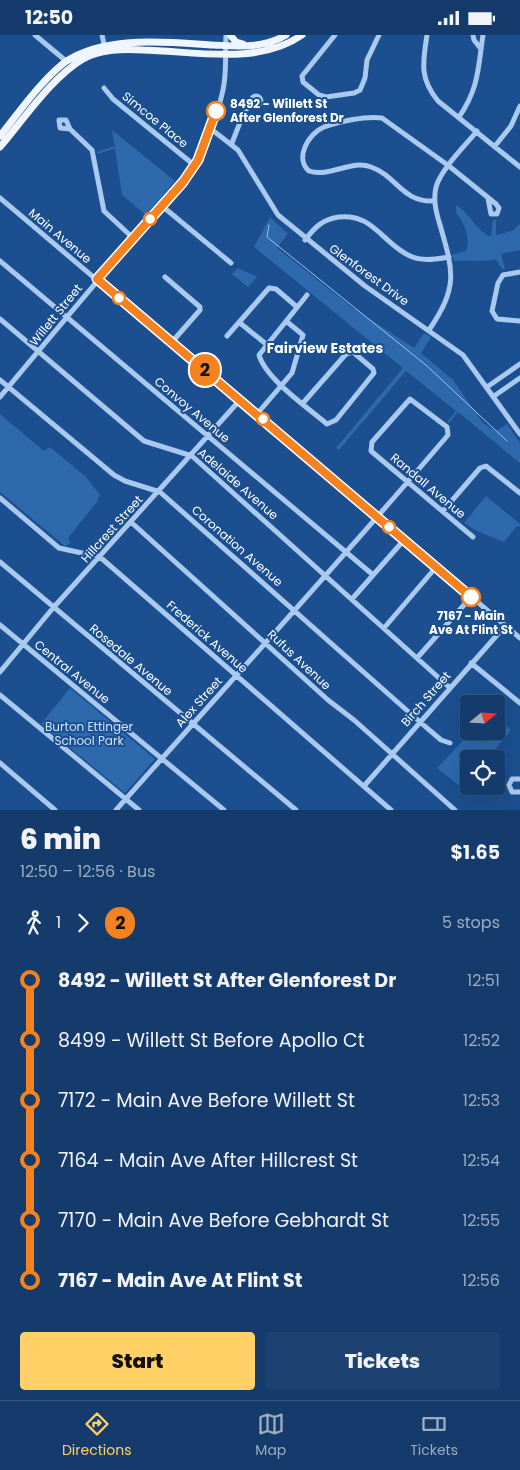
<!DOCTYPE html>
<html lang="en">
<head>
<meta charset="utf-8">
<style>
	:root { --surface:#143b6b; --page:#1d4271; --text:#f1f3f6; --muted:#9dadc1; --line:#33557e; --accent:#ffd166 }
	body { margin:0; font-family:Poppins,sans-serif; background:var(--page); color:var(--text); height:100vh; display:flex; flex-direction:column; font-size:19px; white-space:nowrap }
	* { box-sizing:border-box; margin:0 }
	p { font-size:16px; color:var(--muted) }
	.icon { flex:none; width:28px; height:28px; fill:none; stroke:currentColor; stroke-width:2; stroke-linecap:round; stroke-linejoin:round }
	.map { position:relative; height:775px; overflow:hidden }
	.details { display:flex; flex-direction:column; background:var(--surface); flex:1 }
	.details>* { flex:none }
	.badge { padding:0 10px; border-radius:16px; font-size:18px; line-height:32px }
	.needle { width:32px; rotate:72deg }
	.controls { position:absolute; left:460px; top:660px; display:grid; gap:10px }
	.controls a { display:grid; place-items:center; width:45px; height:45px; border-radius:5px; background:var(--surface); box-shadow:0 5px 20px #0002,0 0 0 1px var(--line); font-size:25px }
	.map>.badge { position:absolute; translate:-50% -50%; box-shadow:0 0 0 2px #fff }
	.legs { display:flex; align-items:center; gap:8px; height:55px; padding:0 20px; font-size:16px }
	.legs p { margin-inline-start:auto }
	.headline { display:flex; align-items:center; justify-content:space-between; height:85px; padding:0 20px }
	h1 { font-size:28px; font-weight:800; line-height:38px }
	.button { display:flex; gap:10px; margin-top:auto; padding:10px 20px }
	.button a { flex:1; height:58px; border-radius:5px; background:var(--accent); color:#111; font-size:20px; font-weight:800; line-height:58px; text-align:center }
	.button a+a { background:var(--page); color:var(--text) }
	ul { padding:0 20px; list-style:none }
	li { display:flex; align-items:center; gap:18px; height:60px; font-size:19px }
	li i { display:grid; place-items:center; width:8px; height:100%; margin:0 6px; background:currentColor }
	li i::after { content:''; width:12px; height:12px; margin:-6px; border:4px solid; border-radius:50%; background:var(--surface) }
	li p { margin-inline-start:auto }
	li:first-child i { background:linear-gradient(#0000 50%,currentColor 0) }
	li:last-child i { background:linear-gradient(currentColor 50%,#0000 0) }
	.status { display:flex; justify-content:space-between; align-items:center; height:35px; padding:0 25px; background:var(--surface); direction:ltr }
	.status svg { height:14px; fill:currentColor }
	.menu { display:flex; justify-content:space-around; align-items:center; height:70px; border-top:1px solid var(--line); background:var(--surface); font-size:14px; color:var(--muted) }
	.menu a { display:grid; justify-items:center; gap:2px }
	.menu .current { color:var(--accent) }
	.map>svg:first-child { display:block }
	.green { fill:#2e69ad }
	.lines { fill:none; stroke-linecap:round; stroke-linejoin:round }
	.stream { stroke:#9cc4f0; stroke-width:1 }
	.minor { stroke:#a9c9ee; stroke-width:5 }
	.major { stroke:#f0f6ff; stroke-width:7 }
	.line-1-casing { stroke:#fff; stroke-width:11 }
	.line-1 { stroke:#f58220; stroke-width:8 }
	.stop-1-dot { fill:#fff; stroke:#f58220; stroke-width:2.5 }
	.labels { text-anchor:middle; stroke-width:4; stroke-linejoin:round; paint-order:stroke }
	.stop-label { font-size:12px; font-weight:bold; fill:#fff; stroke:#1b4f8f; text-anchor:start }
	.street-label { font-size:12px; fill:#fff; stroke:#1b4f8f }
	.park-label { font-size:12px; fill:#cfe3fa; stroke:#1b4f8f }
	.neighbourhood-label { font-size:14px; font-weight:bold; fill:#fff; stroke:#1b4f8f }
</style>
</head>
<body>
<div class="status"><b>12:50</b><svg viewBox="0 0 49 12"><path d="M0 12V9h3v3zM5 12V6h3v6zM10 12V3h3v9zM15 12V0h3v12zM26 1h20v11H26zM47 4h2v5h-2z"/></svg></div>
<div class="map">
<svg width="520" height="775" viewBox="0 0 520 775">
	<rect width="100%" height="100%" fill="#1b4f8f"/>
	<path class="green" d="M112 95 175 146 146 180 122 160 115 113 98 119 97 117 115 111Z
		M456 170C471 179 475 194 489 201H491L493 185H496V200L512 196 520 189V215L501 219 505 234H502L496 224C481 228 468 224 454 226L452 220 466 216C471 204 464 187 456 178Z
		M270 182 288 199 277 213 353 273 414 313 424 298 431 302 421 318 453 345 483 388 496 396 507 389 520 408V428L458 377 449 388 447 387 456 376 406 336 339 415 336 413 403 333 254 212Z
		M238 233 257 242 248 252 232 239Z
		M0 379 44 416 50 412 86 442 100 460 97 467 68 503 71 508 65 511 0 457Z
		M486 461 520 489V492L517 491 504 507C492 502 473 495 464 488Z
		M70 653 155 724 125 758 41 689Z
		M496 683 511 695 487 724H469V745L462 753 437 733 472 696H496Z"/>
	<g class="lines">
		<path class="stream" d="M269 190 267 202 427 331 507 406"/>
		<path class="minor" d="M35 0 66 26
			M102 0 105 14
			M335 0 302 41 303 47 319 60 326 62 354 58 360 55 365 43 367 25 379 0
			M427 0C423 27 419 43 438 66L520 132
			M473 0 474 5 481 14
			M104 53 113 64 194 130
			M251 66a5 5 0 1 1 10 0a5 5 0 1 1-10 0Z
			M459 82C479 53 478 33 483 0
			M70 94 60 93 59 85H66L70 94 92 115 104 176 133 203
			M211 94 238 115 278 180 365 251 463 320 520 399
			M232 108 244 77 252 68
			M495 111 511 91 520 71
			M0 163 520 603
			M435 166C402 168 397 141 371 132 352 124 329 143 309 136 294 123 309 98 324 92 340 86 366 81 382 83L449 131 496 169 499 173 497 179H491L488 163
			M162 171 231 228
			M305 205C315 192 323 184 339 182 372 178 382 207 408 220 421 227 436 224 449 222
			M0 226 372 539
			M520 237 503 240 498 248 492 276 497 284 520 286
			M165 242 200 272V275L172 307
			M0 284 144 406 192 421 449 652
			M240 288 266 309
			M429 295C458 252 454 238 440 190 436 177 433 165 436 152 441 134 465 111 477 96
			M227 301 269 253 276 254 297 272
			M0 345 114 440 125 446 160 457 420 687 441 705 450 708
			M487 352 520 329
			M494 361 520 343
			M0 362C60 290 120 218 183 147 202 120 216 87 223 55 227 37 225 18 226 0
			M303 368 346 319 353 317 373 334 374 338 336 385 327 389C307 372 266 344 259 320L307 260
			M257 379 292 338 303 300 286 286
			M0 463 59 513 100 522 391 775
			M443 476 480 433 486 431 520 458
			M132 488 328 665 354 685 455 775
			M0 527 296 775
			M352 564 404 505
			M0 590 224 775
			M384 593 437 531
			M417 623 471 562
			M471 628 520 668
			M0 637 53 573 240 365
			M0 660 139 775
			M0 728 55 775
			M520 744H512L509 750 512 757H520
			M364 751 505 591
			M116 775C227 650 340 527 448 400L447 392 410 364 372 407 371 416 473 502"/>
		<path class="major" d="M230 0 236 7 243 9
			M0 101C20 76 40 47 65 27 105 0 166 7 213 10 239 11 263 14 286 0
			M0 112C24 84 52 42 83 24 101 14 123 14 143 15 194 16 258 31 302 0"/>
	</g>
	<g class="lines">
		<defs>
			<path id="line-1" d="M216 76 198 125 183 147 97 244 471 562"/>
		</defs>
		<use href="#line-1" class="line-1-casing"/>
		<use href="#line-1" class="line-1"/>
	</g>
	<g class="stop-1-dot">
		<circle cx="216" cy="76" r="9"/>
		<circle cx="150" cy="184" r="6"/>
		<circle cx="119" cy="263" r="6"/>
		<circle cx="263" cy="384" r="6"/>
		<circle cx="389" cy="492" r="6"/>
		<circle cx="471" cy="562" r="9"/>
	</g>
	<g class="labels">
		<g class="stop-label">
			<text x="230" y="73">8492 - Willett St<tspan x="230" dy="14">After Glenforest Dr</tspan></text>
			<text x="471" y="585" text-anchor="middle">7167 - Main<tspan x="471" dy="14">Ave At Flint St</tspan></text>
		</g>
		<g class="street-label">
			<text transform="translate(155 85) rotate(39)" y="4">Simcoe Place</text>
			<text transform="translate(60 201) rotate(40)" y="4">Main Avenue</text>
			<text transform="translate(369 240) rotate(36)" y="4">Glenforest Drive</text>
			<text transform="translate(56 280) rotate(-51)" y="4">Willett Street</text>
			<text transform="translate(192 375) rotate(40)" y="4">Convoy Avenue</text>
			<text transform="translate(238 449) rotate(41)" y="4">Adelaide Avenue</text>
			<text transform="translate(428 451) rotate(40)" y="4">Randall Avenue</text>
			<text transform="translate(112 494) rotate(-48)" y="4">Hillcrest Street</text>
			<text transform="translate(237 511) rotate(41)" y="4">Coronation Avenue</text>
			<text transform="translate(207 602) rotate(41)" y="4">Frederick Avenue</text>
			<text transform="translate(131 625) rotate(40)" y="4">Rosedale Avenue</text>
			<text transform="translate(299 625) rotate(43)" y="4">Rufus Avenue</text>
			<text transform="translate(72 637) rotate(39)" y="4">Central Avenue</text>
			<text transform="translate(426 664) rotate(-49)" y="4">Birch Street</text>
			<text transform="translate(199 667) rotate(-48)" y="4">Alex Street</text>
		</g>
		<g class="park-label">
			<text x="89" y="696">Burton Ettinger<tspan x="89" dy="14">School Park</tspan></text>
		</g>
		<g class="neighbourhood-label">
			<text x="325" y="318">Fairview Estates</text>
		</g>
	</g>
</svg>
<div class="controls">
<a><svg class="needle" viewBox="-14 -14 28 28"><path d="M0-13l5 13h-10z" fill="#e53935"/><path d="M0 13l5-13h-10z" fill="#9dadc1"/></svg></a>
<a><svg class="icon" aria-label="locate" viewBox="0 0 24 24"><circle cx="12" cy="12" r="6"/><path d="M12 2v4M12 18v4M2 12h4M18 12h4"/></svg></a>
</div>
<b class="badge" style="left:205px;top:335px;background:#f58220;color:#111">2</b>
</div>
<section class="details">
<div class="headline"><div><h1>6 min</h1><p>12:50 – 12:56 · Bus</p></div><b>$1.65</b></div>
<div class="legs"><svg class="icon" aria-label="walk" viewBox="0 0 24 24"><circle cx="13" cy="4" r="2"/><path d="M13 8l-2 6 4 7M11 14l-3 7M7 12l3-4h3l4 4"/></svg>1<svg class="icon" aria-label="forward" viewBox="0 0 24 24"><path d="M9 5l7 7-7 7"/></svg><b class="badge" style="background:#f58220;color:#111">2</b><p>5 stops</p></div>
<ul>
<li><i style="color:#f58220"></i><b>8492 - Willett St After Glenforest Dr</b><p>12:51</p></li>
<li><i style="color:#f58220"></i><span>8499 - Willett St Before Apollo Ct</span><p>12:52</p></li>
<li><i style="color:#f58220"></i><span>7172 - Main Ave Before Willett St</span><p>12:53</p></li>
<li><i style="color:#f58220"></i><span>7164 - Main Ave After Hillcrest St</span><p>12:54</p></li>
<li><i style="color:#f58220"></i><span>7170 - Main Ave Before Gebhardt St</span><p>12:55</p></li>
<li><i style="color:#f58220"></i><b>7167 - Main Ave At Flint St</b><p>12:56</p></li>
</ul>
<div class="button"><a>Start</a><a>Tickets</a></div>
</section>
<nav class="menu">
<a class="current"><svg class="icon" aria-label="directions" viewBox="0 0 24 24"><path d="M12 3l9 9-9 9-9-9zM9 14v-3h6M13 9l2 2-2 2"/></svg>Directions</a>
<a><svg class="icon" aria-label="map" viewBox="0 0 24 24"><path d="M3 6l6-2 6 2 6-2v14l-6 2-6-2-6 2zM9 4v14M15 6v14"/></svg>Map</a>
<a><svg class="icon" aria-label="tickets" viewBox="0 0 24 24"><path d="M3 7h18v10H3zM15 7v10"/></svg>Tickets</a>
</nav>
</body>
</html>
